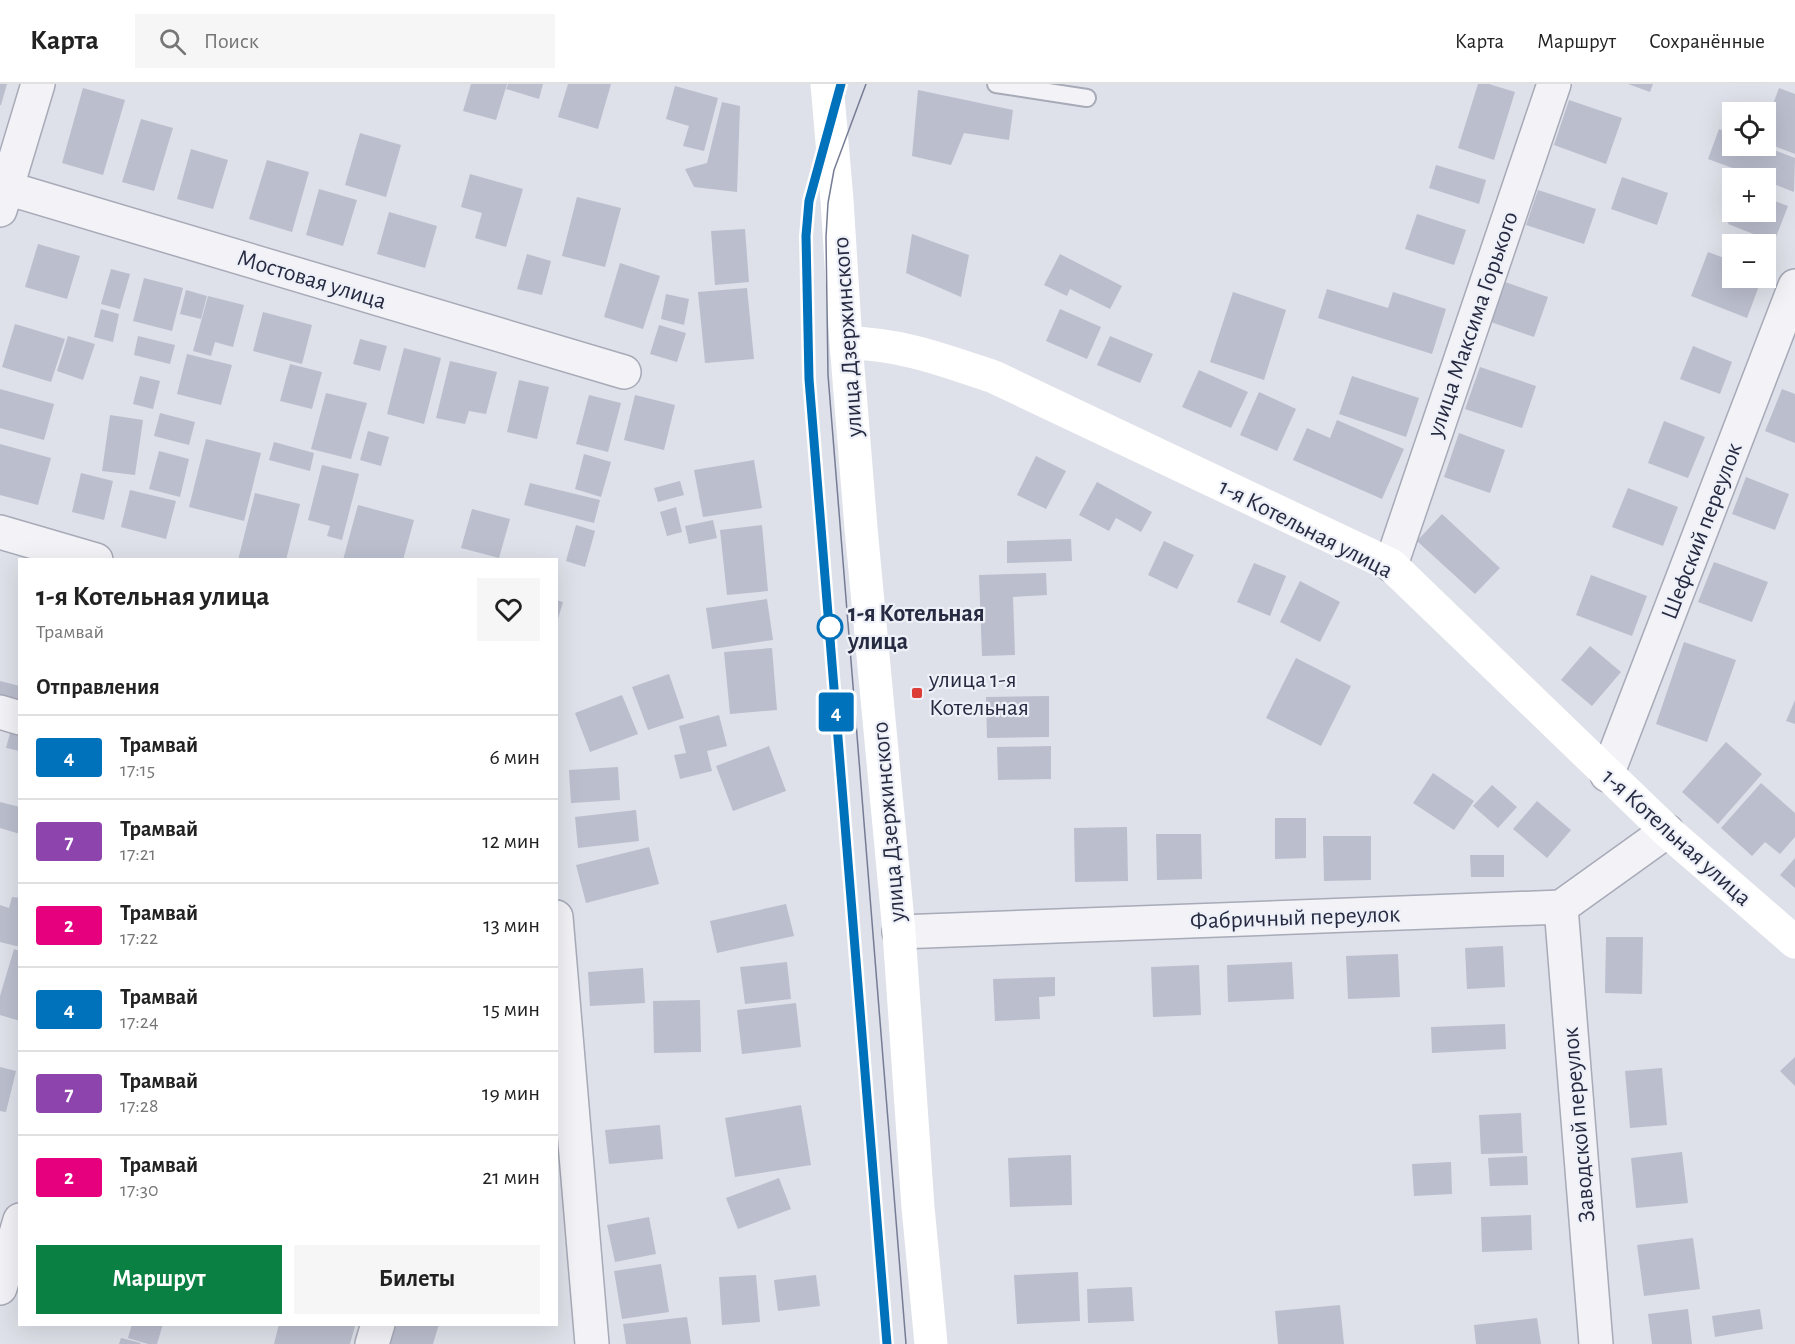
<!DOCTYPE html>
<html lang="ru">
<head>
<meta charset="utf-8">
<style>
	:root { --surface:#fff; --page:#f6f6f6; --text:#222; --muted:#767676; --line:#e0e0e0; --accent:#0b8043 }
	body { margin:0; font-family:"Alegreya Sans",sans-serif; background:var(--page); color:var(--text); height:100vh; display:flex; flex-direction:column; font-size:22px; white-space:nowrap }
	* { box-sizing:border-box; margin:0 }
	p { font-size:20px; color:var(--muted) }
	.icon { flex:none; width:33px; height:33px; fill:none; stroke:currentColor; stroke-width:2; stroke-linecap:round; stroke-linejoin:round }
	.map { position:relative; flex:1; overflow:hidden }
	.drawer { position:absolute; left:18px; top:474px; width:540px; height:768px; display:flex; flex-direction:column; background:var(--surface); border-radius:0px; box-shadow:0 6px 24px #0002 }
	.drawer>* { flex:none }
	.badge { padding:0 12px; border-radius:4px; font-size:21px; line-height:39px }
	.fabs { position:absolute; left:1722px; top:18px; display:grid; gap:12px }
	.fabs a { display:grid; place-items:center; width:54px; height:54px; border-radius:0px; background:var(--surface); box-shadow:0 6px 24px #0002; font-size:30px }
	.map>.badge { position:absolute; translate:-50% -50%; box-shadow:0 0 0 3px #fff }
	h2 { padding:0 18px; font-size:22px; line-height:54px }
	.round { display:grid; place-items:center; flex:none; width:63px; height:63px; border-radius:0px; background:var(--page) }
	.headline { display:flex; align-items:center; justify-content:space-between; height:102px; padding:0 18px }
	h1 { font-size:28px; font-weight:700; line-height:45px }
	.cta { display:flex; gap:12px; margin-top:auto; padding:12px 18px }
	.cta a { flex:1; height:69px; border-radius:0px; background:var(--accent); color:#fff; font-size:24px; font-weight:700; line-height:69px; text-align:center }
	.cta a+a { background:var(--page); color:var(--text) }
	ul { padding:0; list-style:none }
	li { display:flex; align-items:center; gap:18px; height:84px; padding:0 18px; border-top:2px solid var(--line) }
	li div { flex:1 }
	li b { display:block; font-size:22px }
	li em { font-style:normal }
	li .badge { min-width:66px; font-weight:700; text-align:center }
	header { display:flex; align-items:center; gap:36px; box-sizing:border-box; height:84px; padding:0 30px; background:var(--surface); border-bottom:2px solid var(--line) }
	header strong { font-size:28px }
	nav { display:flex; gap:33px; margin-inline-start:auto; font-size:21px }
	.search { width:420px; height:54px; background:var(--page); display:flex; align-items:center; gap:15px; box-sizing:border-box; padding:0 21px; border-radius:0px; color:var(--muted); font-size:22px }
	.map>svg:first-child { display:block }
	.building { fill:#bbbecd }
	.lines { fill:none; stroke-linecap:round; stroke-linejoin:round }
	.lane-casing { stroke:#a7aab7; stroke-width:20 }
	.street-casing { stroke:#a7aab7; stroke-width:36 }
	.lane { stroke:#f2f2f7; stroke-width:16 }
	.street { stroke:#f2f2f7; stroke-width:33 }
	.secondary { stroke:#fff; stroke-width:33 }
	.tram { stroke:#767c95; stroke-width:1.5 }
	.line-casing { stroke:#fff; stroke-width:14 }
	.line { stroke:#0072bc; stroke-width:9 }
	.stop-dot { fill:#fff; stroke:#0072bc; stroke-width:3 }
	.poi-dot { fill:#dc3d36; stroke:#eef0f7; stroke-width:2 }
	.labels { text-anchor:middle; stroke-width:4.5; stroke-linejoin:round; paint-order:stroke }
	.street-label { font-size:24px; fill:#262b42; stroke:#eef0f7 }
	.stop-label { font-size:24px; font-weight:bold; fill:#262b42; stroke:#eef0f7; text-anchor:start }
	.poi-label { font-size:24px; fill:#262b42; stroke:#eef0f7; text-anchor:start }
</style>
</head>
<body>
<header>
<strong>Карта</strong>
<div class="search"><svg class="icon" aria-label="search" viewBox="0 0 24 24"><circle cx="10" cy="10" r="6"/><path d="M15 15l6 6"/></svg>Поиск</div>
<nav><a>Карта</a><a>Маршрут</a><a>Сохранённые</a></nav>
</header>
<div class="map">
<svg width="1795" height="1260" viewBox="0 0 1795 1260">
	<rect width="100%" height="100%" fill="#dee1e9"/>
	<path class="building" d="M0 0H7L1 21H0Z
		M471 0H507L496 36 463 27Z
		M508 0H543L539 15 506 5Z
		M568 0H611L598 45 558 33Z
		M1478 0H1489L1515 8 1494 76 1458 64Z
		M1628 0H1653L1650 8Z
		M675 2 718 14 704 67 683 62 689 42 666 35Z
		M83 4 125 16 103 91 62 79Z
		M1779 4 1795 10V70L1766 59V39Z
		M918 6 1013 26 1009 56 964 49 951 81 912 72Z
		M1569 16 1622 34 1606 80 1554 61Z
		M722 18 740 22 737 108 694 103 685 85 707 79Z
		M141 35 173 44 154 107 122 98Z
		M1719 45 1732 50V62H1764L1795 74 1794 108 1766 97V94H1760L1708 75Z
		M360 49 401 61 386 113 345 101Z
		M191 65 228 76 213 125 177 115Z
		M267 76 309 88 292 148 249 135Z
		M1436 81 1486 96 1479 120 1429 104Z
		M470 90 523 105 506 163 475 154 482 129 461 123Z
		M1622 93 1668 109 1657 141 1611 125Z
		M319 105 357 116 343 162 306 151Z
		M1538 106 1596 125 1584 160 1526 141Z
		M577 113 621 124 605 183 562 172Z
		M1766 114 1788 122 1774 158 1728 140 1732 128H1766Z
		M389 128 437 142 425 184 377 170Z
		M1417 130 1466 146 1454 181 1405 165Z
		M745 145 749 198 715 201 711 147Z
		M912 150 969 171 961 213 906 189Z
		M38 160 80 172 67 215 25 203Z
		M1708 168 1732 177V194H1762L1747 234 1691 212Z
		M527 170 551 177 542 211 517 205Z
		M1060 170 1122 202 1110 225 1070 205 1067 212 1044 201Z
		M620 179 660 192 643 245 604 233Z
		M111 185 130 190 120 225 101 220Z
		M144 194 183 204 172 247 133 237Z
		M1505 198 1548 213 1534 253 1491 238Z
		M747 204 754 275 705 279 698 208Z
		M1327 205 1388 224 1393 208 1446 225 1432 270 1318 234Z
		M186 206 207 212 201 235 180 230Z
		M1233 208 1286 226 1264 296 1210 278Z
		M666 210 689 215 684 241 661 235Z
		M208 212 244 221 233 263 215 258 211 272 193 267Z
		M101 225 119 230 113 258 94 253Z
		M1060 225 1101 243 1087 275 1046 257Z
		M263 228 312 241 302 280 253 267Z
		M15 240 65 255 51 298 2 283Z
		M659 241 686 249 677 278 650 270Z
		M68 252 95 260 83 296 57 287Z
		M138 252 175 261 170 280 134 271Z
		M1110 252 1153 270 1140 299 1097 281Z
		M360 255 387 262 380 287 353 280Z
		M1693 262 1732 278 1720 310 1680 295Z
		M404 264 441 274 424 340 387 330Z
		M187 270 232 281 221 321 177 310Z
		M450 277 497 288 486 330 469 327 465 340 436 334Z
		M290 280 322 288 312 325 280 317Z
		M1480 283 1536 302 1522 344 1465 325Z
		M1199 286 1248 308 1231 344 1182 323Z
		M140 292 160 297 153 325 133 320Z
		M1352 292 1419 314 1406 353 1339 330Z
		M519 296 549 303 537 355 507 348Z
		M0 305 54 320 44 356 0 344Z
		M1782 305 1795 310V359L1765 347Z
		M1259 308 1296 325 1277 367 1240 351Z
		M326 309 367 319 351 375 311 365Z
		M589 311 621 319 608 368 576 360Z
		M635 311 675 321 664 366 624 356Z
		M160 329 195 338 189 361 154 352Z
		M110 331 143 336 135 391 102 387Z
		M1337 336 1404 365 1382 415 1293 376 1307 344 1330 354Z
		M1664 337 1705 353 1688 394 1648 379Z
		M368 347 389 353 381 382 360 376Z
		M1459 349 1505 366 1490 409 1444 393Z
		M206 355 261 369 244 437 189 423Z
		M274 358 314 369 310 387 269 376Z
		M0 360 51 374 38 421 0 411Z
		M159 367 189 375 180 413 149 405Z
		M584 370 611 378 601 413 575 405Z
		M1036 372 1066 387 1046 425 1017 411Z
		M754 376 762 424 703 433 694 386Z
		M322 381 359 390 342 456 327 452 330 442 308 436Z
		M81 389 113 397 104 436 72 428Z
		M1746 393 1789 410 1775 446 1732 430Z
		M680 397 684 411 658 418 654 404Z
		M1097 398 1152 428 1141 448 1116 434 1109 447 1079 431Z
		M530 399 600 416 594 439 524 421Z
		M1628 404 1678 423 1663 462 1612 443Z
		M130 406 176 417 166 455 121 443Z
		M255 409 300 420 286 476H238Z
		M358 421 414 436 403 476H343Z
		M676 423 682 448 667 452 660 428Z
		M472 425 510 435 499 474 461 464Z
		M1442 430 1500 484 1475 510 1417 457Z
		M713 436 717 454 689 460 685 442Z
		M576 441 595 447 585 483 566 477Z
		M762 441 768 507 727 511 720 446Z
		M1071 455 1072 477 1007 479V457Z
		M1164 457 1194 471 1177 505 1148 491Z
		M1714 478 1768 498 1752 538 1698 518Z
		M1254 479 1286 492 1270 532 1237 518Z
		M1046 489 1047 511 1013 513 1015 571 982 572 979 491Z
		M1591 491 1647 512 1632 552 1576 531Z
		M1300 497 1340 518 1320 558 1280 538Z
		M767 515 773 556 712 565 706 524Z
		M556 516 563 518 557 538H556Z
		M1684 558 1736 576 1707 658 1656 640Z
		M1590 562 1621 588 1592 622 1561 596Z
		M772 564 777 626 730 630 724 568Z
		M1296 574 1351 602 1321 662 1266 634Z
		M669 590 684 634 648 646 632 603Z
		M0 597 20 602V623L0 618Z
		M622 611 638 650 590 668 575 629Z
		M1049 612V653L987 654 986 613Z
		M1795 616V640L1786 637Z
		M719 631 727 662 707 667 712 687 680 695 674 671 686 669 679 642Z
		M12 642 20 645V667L6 664Z
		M1726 658 1762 690 1718 740 1682 708Z
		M769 662 786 707 733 727 716 682Z
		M1051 662V695L998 696 997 663Z
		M618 683 620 716 571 719 569 686Z
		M1433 689 1474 717 1454 746 1413 719Z
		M1761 699 1795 729V753L1780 770 1765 758 1752 772 1721 744Z
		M1492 701 1517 723 1498 744 1473 722Z
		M1537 717 1571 746 1547 774 1513 745Z
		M0 718 20 723V750L0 744Z
		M636 726 639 757 578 764 575 733Z
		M1275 734H1306V774L1275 775Z
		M1127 743 1128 797 1075 798 1074 744Z
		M1156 750H1201L1202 795 1157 796Z
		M1323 752H1371V796L1324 797Z
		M649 763 659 800 586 819 576 781Z
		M1470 771H1504V793H1471Z
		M1795 774V804L1780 791Z
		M12 813 20 814V863L0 858V821L9 824Z
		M786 820 794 852 717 869 710 837Z
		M1606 853H1643L1642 910 1605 909Z
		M1503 862 1505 903 1467 905 1465 864Z
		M14 865 20 867V937L0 931V912Z
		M1398 870 1400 913 1348 915 1346 872Z
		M787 878 791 915 745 920 740 883Z
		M1292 878 1294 915 1228 918 1227 881Z
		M1199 881 1201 931 1153 933 1151 883Z
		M643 884 645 919 590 922 588 888Z
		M1055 893V912L1039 913 1040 935 995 937 993 895Z
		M700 916 701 968 654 969 653 917Z
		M796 919 801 963 742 970 737 926Z
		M1505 940 1506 965 1432 969 1431 943Z
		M1795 973V1002L1780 987Z
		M0 983 16 987 6 1028 0 1027Z
		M1662 984 1667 1041 1630 1044 1625 987Z
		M801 1021 811 1081 735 1093 725 1034Z
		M1521 1029 1523 1069 1481 1070 1479 1031Z
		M660 1041 663 1075 609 1080 605 1046Z
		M1682 1068 1688 1119 1636 1124 1631 1074Z
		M1071 1071 1072 1121 1010 1123 1008 1074Z
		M1527 1072 1528 1101 1490 1102 1488 1074Z
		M1451 1078 1452 1110 1414 1112 1412 1080Z
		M779 1094 791 1125 738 1145 726 1114Z
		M1531 1131 1532 1166 1482 1168 1481 1133Z
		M649 1133 656 1170 615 1178 607 1141Z
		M1693 1154 1700 1205 1644 1212 1637 1161Z
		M661 1180 669 1228 622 1235 614 1187Z
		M1078 1188 1080 1237 1017 1240 1014 1191Z
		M756 1191 760 1238 722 1241 719 1193Z
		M816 1191 820 1222 778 1227 774 1196Z
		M1132 1203 1134 1237 1088 1239 1087 1205Z
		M1340 1221 1344 1260H1278L1275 1227Z
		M1688 1225 1692 1260H1652L1648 1230Z
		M1760 1225 1763 1245 1715 1253 1712 1232Z
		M687 1233 691 1260H626L623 1240Z
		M1537 1234 1541 1260H1476L1474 1241Z
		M132 1240H163L157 1260H148L128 1254Z
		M279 1240H350L355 1242 350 1260H274Z
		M387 1240H439L433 1260H381Z
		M121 1254 141 1259 140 1260H119Z"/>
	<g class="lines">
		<defs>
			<path id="lane" d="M996 0 1087 14"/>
			<path id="street" d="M0 102 624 288
				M0 126 38 0
				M0 448 96 476
				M1391 481 1554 0
				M0 628 20 634
				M1607 691 1795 202
				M1561 823 1596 1260
				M556 833 592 1260
				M899 848 1561 823 1667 747
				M0 1204 20 1136
				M372 1260 378 1240"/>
		</defs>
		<use href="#lane" class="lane-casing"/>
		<use href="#street" class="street-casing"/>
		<use href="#lane" class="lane"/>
		<use href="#street" class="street"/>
		<path class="secondary" d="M827 0 837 116 846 259 861 444 899 848 918 1123 931 1260
			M846 259C899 259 944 276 994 293L1391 481 1667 747 1795 858"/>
		<path class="tram" d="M841 0 809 117 806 152 809 295 887 1260
			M866 0 834 86 828 119 826 153 828 291 906 1260"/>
	</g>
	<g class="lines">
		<defs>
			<path id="line" d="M841 0 809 117 806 152 809 295 887 1260"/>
		</defs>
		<use href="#line" class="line-casing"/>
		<use href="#line" class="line"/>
	</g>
	<circle class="stop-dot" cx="830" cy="543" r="12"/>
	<rect class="poi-dot" x="911" y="603" width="12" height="12" rx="3"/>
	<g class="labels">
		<g class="street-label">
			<text transform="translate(312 195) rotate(17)" y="8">Мостовая улица</text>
			<text transform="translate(1472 240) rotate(-71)" y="8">улица Максима Горького</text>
			<text transform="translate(847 253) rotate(-94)" y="8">улица Дзержинского</text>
			<text transform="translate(1306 444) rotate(27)" y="8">1-я Котельная улица</text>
			<text transform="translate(1701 447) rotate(-69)" y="8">Шефский переулок</text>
			<text transform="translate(888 738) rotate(-95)" y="8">улица Дзержинского</text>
			<text transform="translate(1677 753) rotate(42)" y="8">1-я Котельная улица</text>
			<text transform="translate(1295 833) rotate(-2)" y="8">Фабричный переулок</text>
			<text transform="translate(1578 1041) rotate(-95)" y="8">Заводской переулок</text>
		</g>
		<g class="stop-label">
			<text x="848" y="537">1-я Котельная<tspan x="848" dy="28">улица</tspan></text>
		</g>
		<g class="poi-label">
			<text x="929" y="603">улица 1-я<tspan x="929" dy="28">Котельная</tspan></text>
		</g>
	</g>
</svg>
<div class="fabs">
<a><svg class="icon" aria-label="locate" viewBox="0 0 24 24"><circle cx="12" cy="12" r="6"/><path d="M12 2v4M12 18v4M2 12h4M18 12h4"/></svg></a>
<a>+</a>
<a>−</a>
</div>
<b class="badge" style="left:836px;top:628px;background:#0072bc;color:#fff">4</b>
<section class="drawer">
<div class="headline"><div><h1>1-я Котельная улица</h1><p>Трамвай</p></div><a class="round"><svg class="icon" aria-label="heart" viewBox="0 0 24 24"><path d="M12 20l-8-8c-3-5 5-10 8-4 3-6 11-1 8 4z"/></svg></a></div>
<h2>Отправления</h2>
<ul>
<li><span class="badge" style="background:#0072bc;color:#fff">4</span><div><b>Трамвай</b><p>17:15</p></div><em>6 мин</em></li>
<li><span class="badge" style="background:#8e44ad;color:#fff">7</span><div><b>Трамвай</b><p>17:21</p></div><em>12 мин</em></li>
<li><span class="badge" style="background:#e6007e;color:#fff">2</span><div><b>Трамвай</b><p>17:22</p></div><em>13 мин</em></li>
<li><span class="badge" style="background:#0072bc;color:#fff">4</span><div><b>Трамвай</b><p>17:24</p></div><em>15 мин</em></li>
<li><span class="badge" style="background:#8e44ad;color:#fff">7</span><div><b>Трамвай</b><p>17:28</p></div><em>19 мин</em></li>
<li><span class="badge" style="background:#e6007e;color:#fff">2</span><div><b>Трамвай</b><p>17:30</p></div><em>21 мин</em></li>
</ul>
<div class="cta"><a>Маршрут</a><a>Билеты</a></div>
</section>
</div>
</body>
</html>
